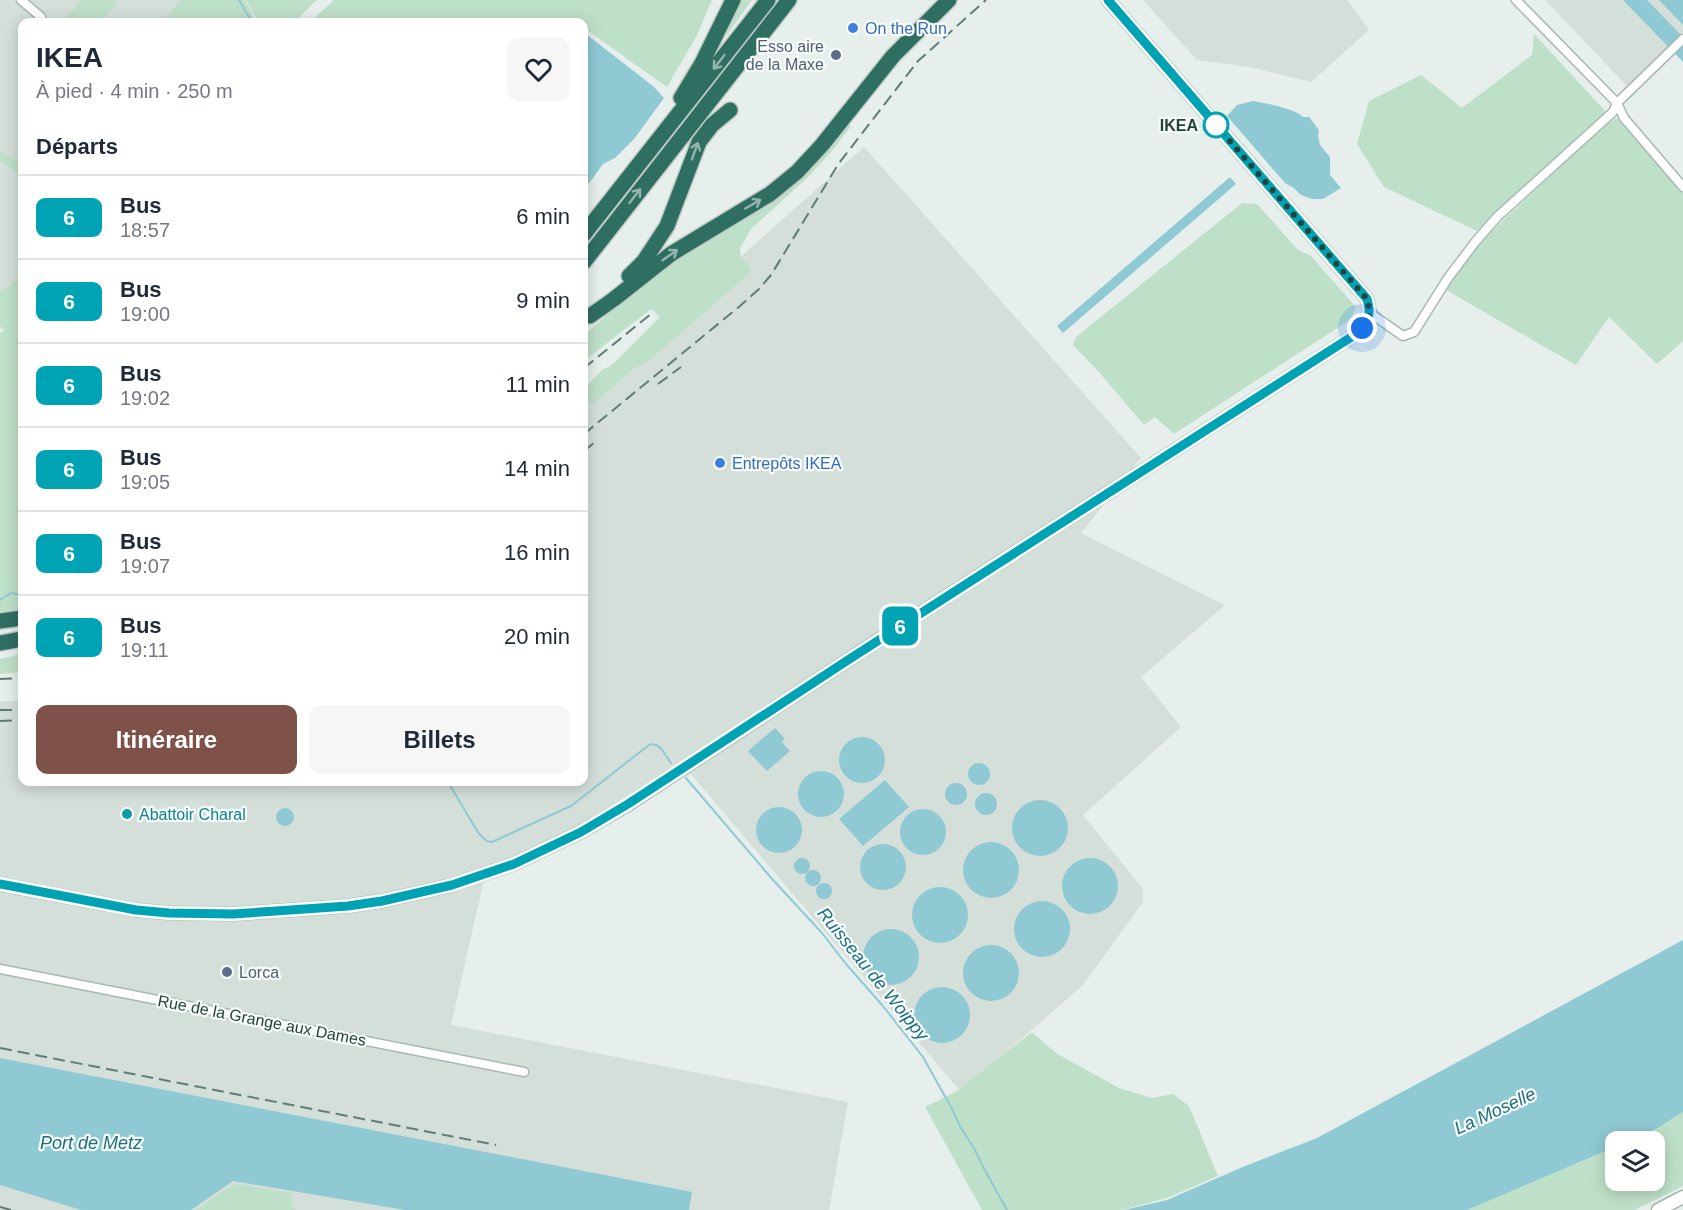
<!DOCTYPE html>
<html lang="fr">
<head>
<meta charset="utf-8">
<style>
	:root { --surface:#fff; --page:#f6f6f7; --text:#1f2937; --muted:#747a83; --line:#e0e1e3; --accent:#7f5249 }
	body { margin:0; font-family:Arial,sans-serif; background:var(--page); color:var(--text); height:100vh; display:flex; flex-direction:column; font-size:22px; white-space:nowrap }
	* { box-sizing:border-box; margin:0 }
	p { font-size:20px; color:var(--muted) }
	.icon { flex:none; width:33px; height:33px; fill:none; stroke:currentColor; stroke-width:2; stroke-linecap:round; stroke-linejoin:round }
	.map { position:relative; flex:1; overflow:hidden }
	.side { position:absolute; left:18px; top:18px; width:570px; height:768px; display:flex; flex-direction:column; background:var(--surface); border-radius:12px; box-shadow:0 3px 15px #0003 }
	.side>* { flex:none }
	.badge { padding:0 12px; border-radius:9px; font-size:21px; line-height:39px }
	.buttons { position:absolute; left:1605px; top:1131px; display:grid; gap:12px }
	.buttons a { display:grid; place-items:center; width:60px; height:60px; border-radius:12px; background:var(--surface); box-shadow:0 3px 15px #0003; font-size:30px }
	.you { position:absolute; width:30px; height:30px; margin:-15px; border:4px solid #fff; border-radius:50%; background:#1a73e8; box-shadow:0 0 0 9px #1a73e833 }
	.map>.badge { position:absolute; translate:-50% -50%; box-shadow:0 0 0 3px #fff }
	h2 { padding:0 18px; font-size:22px; line-height:54px }
	.round { display:grid; place-items:center; flex:none; width:63px; height:63px; border-radius:12px; background:var(--page) }
	.summary { display:flex; align-items:center; justify-content:space-between; height:102px; padding:0 18px }
	h1 { font-size:28px; font-weight:700; line-height:45px }
	.cta { display:flex; gap:12px; margin-top:auto; padding:12px 18px }
	.cta a { flex:1; height:69px; border-radius:12px; background:var(--accent); color:#fff; font-size:24px; font-weight:700; line-height:69px; text-align:center }
	.cta a+a { background:var(--page); color:var(--text) }
	ul { padding:0; list-style:none }
	li { display:flex; align-items:center; gap:18px; height:84px; padding:0 18px; border-top:2px solid var(--line) }
	li div { flex:1 }
	li b { display:block; font-size:22px }
	li em { font-style:normal }
	li .badge { min-width:66px; font-weight:700; text-align:center }
	.map>svg:first-child { display:block }
	.built { fill:#d4dfda }
	.green { fill:#bfe0c8 }
	.water { fill:#8ec9d4 }
	.lines { fill:none; stroke-linecap:round; stroke-linejoin:round }
	.stream { stroke:#8ec9d4; stroke-width:2 }
	.street-casing { stroke:#a8b8b2; stroke-width:11 }
	.secondary-casing { stroke:#a4bbb3; stroke-width:15 }
	.highway-casing { stroke:#c2cac8; stroke-width:18 }
	.street { stroke:#fff; stroke-width:8 }
	.secondary { stroke:#fff; stroke-width:12 }
	.highway { stroke:#2f6f62; stroke-width:15 }
	.rail { stroke:#5f7d75; stroke-width:2; stroke-dasharray:12 6; stroke-linecap:butt }
	.oneway { stroke:#93b5ae }
	.line-casing { stroke:#fff; stroke-width:14 }
	.line { stroke:#00a3b4; stroke-width:9 }
	.walk { stroke:#24423a; stroke-width:6; stroke-dasharray:0 10.8 }
	.shop-dot { fill:#3f7fe0; stroke:#f7fbf9; stroke-width:2 }
	.service-dot { fill:#5c6f8a; stroke:#f7fbf9; stroke-width:2 }
	.stop-dot { fill:#fff; stroke:#00a3b4; stroke-width:3 }
	.culture-dot { fill:#0f9aa8; stroke:#f7fbf9; stroke-width:2 }
	.labels { text-anchor:middle; stroke-width:4.5; stroke-linejoin:round; paint-order:stroke }
	.shop-label { font-size:16px; fill:#366cbe; stroke:#f7fbf9; text-anchor:start }
	.service-label { font-size:16px; fill:#4e5e75; stroke:#f7fbf9; text-anchor:end }
	.stop-label { font-size:16px; font-weight:bold; fill:#24423a; stroke:#f7fbf9; text-anchor:end }
	.culture-label { font-size:16px; fill:#0d838f; stroke:#f7fbf9; text-anchor:start }
	.street-label { font-size:16px; fill:#24423a; stroke:#f7fbf9 }
	.water-label { font-size:18px; font-style:italic; fill:#1c6f80; stroke:#f7fbf9 }
</style>
</head>
<body>
<div class="map">
<svg width="1683" height="1210" viewBox="0 0 1683 1210">
	<rect width="100%" height="100%" fill="#e6efeb"/>
	<path class="built" d="M0 0H245L252 13 244 22H22V304L0 330Z
		M1143 0H1347L1369 30 1311 82 1250 67 1197 60Z
		M1545 0H1683V43L1627 86Z
		M864 147 1141 458 1081 533 1225 605 1141 677 1181 727 1083 815 1143 889V902L1083 985 961 1092 691 774 485 875 451 1025 848 1102 829 1210H0V701H22V782H584V396Z"/>
	<path class="green" d="M81 0H114L117 3 101 22H63Z
		M181 0H245L256 22H163Z
		M246 0H317L294 22H258Z
		M334 0H712L696 37 667 87 584 28V22H310Z
		M741 0H752L727 35 724 31Z
		M1534 34 1607 113 1477 231 1384 187 1357 144 1369 101 1421 75 1462 108 1532 55Z
		M1619 118 1683 192V341L1657 364 1609 317 1576 365 1446 290 1479 243 1605 125 1615 119Z
		M848 124 851 126 833 150 808 177 751 229 740 248 741 259 748 264 751 272 646 363 635 367 597 401 589 403 587 399 584 402V389L603 369 611 366 660 317 651 309 584 361V335C611 313 635 287 665 267 710 236 762 214 803 177 820 161 834 142 848 124Z
		M0 151 22 164V177L0 161Z
		M1242 203 1257 204 1298 250 1310 255 1356 307 1351 319 1174 434 1155 417 1144 425 1099 372 1073 345 1076 337Z
		M16 280 20 284 22 283V609L0 612V333L4 330 0 325V291L8 287Z
		M22 654V672L0 674V659Z
		M1032 1032 1056 1053 1119 1088 1152 1098 1173 1094 1189 1106 1218 1176 1167 1198 1121 1210H982L925 1107 957 1091Z
		M1683 1112V1186L1635 1210H1467L1615 1147 1616 1180H1654V1142L1627 1141 1653 1131Z
		M235 1184 293 1193 292 1206 296 1210H195Z"/>
	<path class="water" d="M1623 0H1647L1683 37V62Z
		M1659 0H1683V25Z
		M586 34 654 87 664 98 634 139 615 158 603 164 584 190V36Z
		M1253 101C1265 103 1296 109 1303 117H1309L1319 130 1318 136 1320 145 1330 157V175L1341 188 1323 199H1312L1301 195 1294 188 1285 183 1227 116 1237 105Z
		M1230 177 1236 184 1063 333 1057 326Z
		M775 728 785 739 782 742 790 751 767 771 748 751Z
		M839 760a23 23 0 1 1 46 0a23 23 0 1 1-46 0Z
		M968 774a11 11 0 1 1 22 0a11 11 0 1 1-22 0Z
		M798 794a23 23 0 1 1 46 0a23 23 0 1 1-46 0Z
		M885 780 909 807 863 846 839 819Z
		M945 794a11 11 0 1 1 22 0a11 11 0 1 1-22 0Z
		M975 804a11 11 0 1 1 22 0a11 11 0 1 1-22 0Z
		M1012 828a28 28 0 1 1 56 0a28 28 0 1 1-56 0Z
		M756 830a23 23 0 1 1 46 0a23 23 0 1 1-46 0Z
		M276 817a9 9 0 1 1 18 0a9 9 0 1 1-18 0Z
		M900 832a23 23 0 1 1 46 0a23 23 0 1 1-46 0Z
		M963 870a28 28 0 1 1 56 0a28 28 0 1 1-56 0Z
		M860 867a23 23 0 1 1 46 0a23 23 0 1 1-46 0Z
		M1062 886a28 28 0 1 1 56 0a28 28 0 1 1-56 0Z
		M794 866a8 8 0 1 1 16 0a8 8 0 1 1-16 0Z
		M805 878a8 8 0 1 1 16 0a8 8 0 1 1-16 0Z
		M816 891a8 8 0 1 1 16 0a8 8 0 1 1-16 0Z
		M912 915a28 28 0 1 1 56 0a28 28 0 1 1-56 0Z
		M1014 929a28 28 0 1 1 56 0a28 28 0 1 1-56 0Z
		M863 957a28 28 0 1 1 56 0a28 28 0 1 1-56 0Z
		M1683 940V1112C1662 1125 1640 1142 1616 1142L1615 1147 1467 1210H1124L1167 1200 1245 1166 1317 1138Z
		M963 973a28 28 0 1 1 56 0a28 28 0 1 1-56 0Z
		M914 1015a28 28 0 1 1 56 0a28 28 0 1 1-56 0Z
		M0 1058 692 1192 689 1210H405L233 1181 191 1210H81L0 1185Z"/>
	<g class="lines">
		<path class="stream" d="M239 0 252 22
			M0 600 11 593 18 594 22 592
			M686 778 773 880 822 933 846 964 883 1006 923 1057 952 1109 961 1128 974 1148 982 1165 1007 1210
			M448 782 479 834 487 841 492 842 571 806 649 745C660 741 665 755 671 763"/>
		<defs>
			<path id="street" d="M21 0 41 17
				M1516 0 1617 103 1624 118 1683 187
				M1370 313 1403 336 1414 332 1448 278 1476 241 1497 217 1613 112 1617 103 1683 39
				M0 969 524 1072"/>
			<path id="secondary" d="M0 884 136 910 169 913 233 914 348 906 382 901 452 885 514 864 581 832 629 804 860 652 1356 334C1368 324 1372 314 1367 299L1108 0
				M1658 1210 1683 1197"/>
			<path id="highway" d="M681 98 702 63 733 0
				M584 234 768 0
				M584 262 789 0
				M629 276 644 261 667 226 699 142 712 125 730 110
				M590 316 614 299 671 254 770 194 797 172 822 145 893 56 949 0
				M0 621 22 618
				M0 643 22 639"/>
		</defs>
		<use href="#street" class="street-casing"/>
		<use href="#secondary" class="secondary-casing"/>
		<use href="#highway" class="highway-casing"/>
		<use href="#street" class="street"/>
		<use href="#secondary" class="secondary"/>
		<use href="#highway" class="highway"/>
		<path class="rail" d="M584 368 651 314
			M658 384 681 367
			M584 434 740 306 759 289 771 275 839 163 918 61 986 0
			M584 451 595 442
			M0 679 22 678
			M0 710H22
			M0 721 22 720
			M0 1048 496 1145
			M0 1207 11 1210"/>
	</g>
	<defs><path id="oneway-shaft" d="M-6 0H5M1.5-3L5.5 0L1.5 3" fill="none" stroke-width="1.6" stroke-linecap="round" stroke-linejoin="round" transform="scale(1.5)"/></defs>
	<g class="oneway">
		<use href="#oneway-shaft" transform="translate(719 62) rotate(128)"/>
		<use href="#oneway-shaft" transform="translate(695 151) rotate(-70)"/>
		<use href="#oneway-shaft" transform="translate(635 196) rotate(-52)"/>
		<use href="#oneway-shaft" transform="translate(753 204) rotate(-30)"/>
		<use href="#oneway-shaft" transform="translate(670 255) rotate(-35)"/>
	</g>
	<g class="lines">
		<defs>
			<path id="line" d="M0 884 136 910 169 913 233 914 348 906 382 901 452 885 514 864 581 832 628 804 848 660 1356 334C1368 324 1372 314 1367 299L1108 0"/>
		</defs>
		<use href="#line" class="line-casing"/>
		<use href="#line" class="line"/>
		<path class="walk" d="M1216 125 1367 299 1370 314 1362 328"/>
	</g>
	<g class="shop-dot">
		<circle cx="853" cy="28" r="6"/>
		<circle cx="720" cy="463" r="6"/>
	</g>
	<g class="service-dot">
		<circle cx="836" cy="55" r="6"/>
		<circle cx="227" cy="972" r="6"/>
	</g>
	<circle class="stop-dot" cx="1216" cy="125" r="12"/>
	<circle class="culture-dot" cx="127" cy="814" r="6"/>
	<g class="labels">
		<g class="shop-label">
			<text x="865" y="34">On the Run</text>
			<text x="732" y="469">Entrepôts IKEA</text>
		</g>
		<g class="service-label">
			<text x="824" y="52">Esso aire<tspan x="824" dy="18">de la Maxe</tspan></text>
			<text x="239" y="978" text-anchor="start">Lorca</text>
		</g>
		<g class="stop-label">
			<text x="1198" y="131">IKEA</text>
		</g>
		<g class="culture-label">
			<text x="139" y="820">Abattoir Charal</text>
		</g>
		<g class="street-label">
			<text transform="translate(262 1020) rotate(11)" y="6">Rue de la Grange aux Dames</text>
		</g>
		<g class="water-label">
			<text transform="translate(873 974) rotate(51)" y="6">Ruisseau de Woippy</text>
			<text transform="translate(1495 1111) rotate(-25)" y="6">La Moselle</text>
			<text x="91" y="1149">Port de Metz</text>
		</g>
	</g>
</svg>
<div class="buttons">
<a><svg class="icon" aria-label="layers" viewBox="0 0 24 24"><path d="M12 4l9 5-9 5-9-5zM3 14l9 5 9-5"/></svg></a>
</div>
<div class="you" style="left:1362px;top:328px"></div>
<b class="badge" style="left:900px;top:626px;background:#00a3b4;color:#fff">6</b>
<section class="side">
<div class="summary"><div><h1>IKEA</h1><p>À pied · 4 min · 250 m</p></div><a class="round"><svg class="icon" aria-label="heart" viewBox="0 0 24 24"><path d="M12 20l-8-8c-3-5 5-10 8-4 3-6 11-1 8 4z"/></svg></a></div>
<h2>Départs</h2>
<ul>
<li><span class="badge" style="background:#00a3b4;color:#fff">6</span><div><b>Bus</b><p>18:57</p></div><em>6 min</em></li>
<li><span class="badge" style="background:#00a3b4;color:#fff">6</span><div><b>Bus</b><p>19:00</p></div><em>9 min</em></li>
<li><span class="badge" style="background:#00a3b4;color:#fff">6</span><div><b>Bus</b><p>19:02</p></div><em>11 min</em></li>
<li><span class="badge" style="background:#00a3b4;color:#fff">6</span><div><b>Bus</b><p>19:05</p></div><em>14 min</em></li>
<li><span class="badge" style="background:#00a3b4;color:#fff">6</span><div><b>Bus</b><p>19:07</p></div><em>16 min</em></li>
<li><span class="badge" style="background:#00a3b4;color:#fff">6</span><div><b>Bus</b><p>19:11</p></div><em>20 min</em></li>
</ul>
<div class="cta"><a>Itinéraire</a><a>Billets</a></div>
</section>
</div>
</body>
</html>
